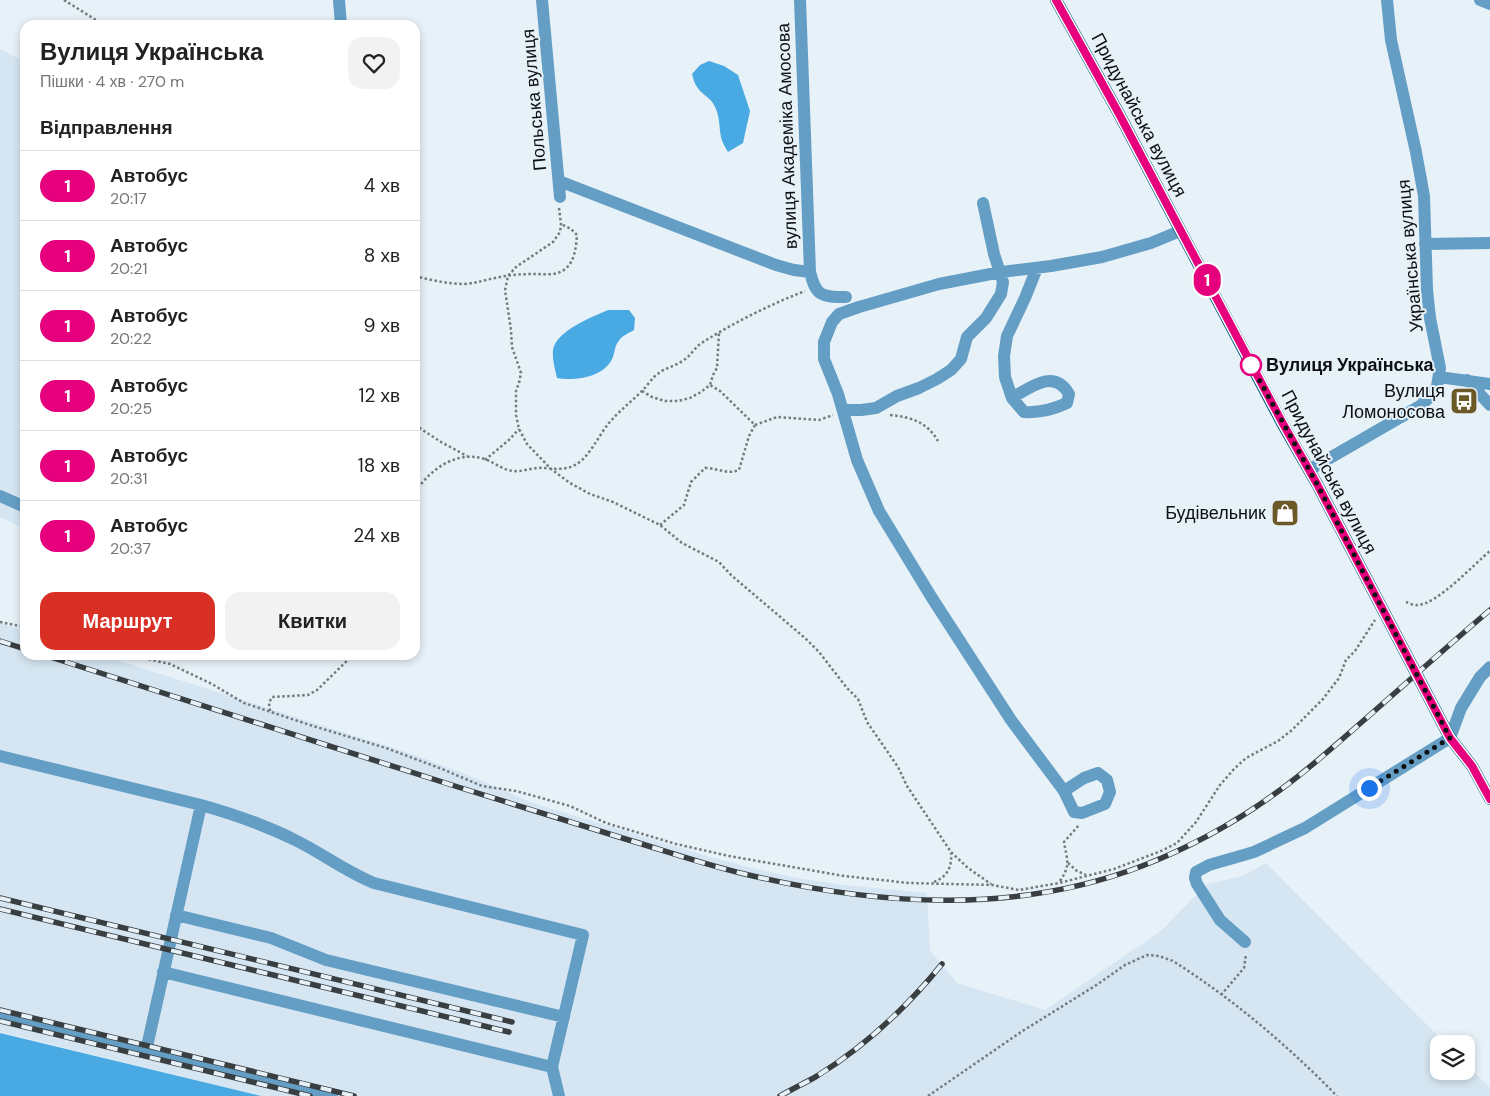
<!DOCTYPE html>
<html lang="uk">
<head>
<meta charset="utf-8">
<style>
	:root { --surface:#fff; --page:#f2f2f2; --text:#222; --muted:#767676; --line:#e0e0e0; --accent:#d93025 }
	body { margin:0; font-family:"DM Sans",sans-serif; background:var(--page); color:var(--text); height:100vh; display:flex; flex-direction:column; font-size:19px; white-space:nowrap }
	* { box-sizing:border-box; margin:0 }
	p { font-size:16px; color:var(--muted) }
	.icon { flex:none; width:28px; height:28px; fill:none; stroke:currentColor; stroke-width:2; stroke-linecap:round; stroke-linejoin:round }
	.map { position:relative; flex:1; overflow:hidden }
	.sheet { position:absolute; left:20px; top:20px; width:400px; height:640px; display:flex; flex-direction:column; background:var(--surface); border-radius:15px; box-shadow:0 2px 8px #0003 }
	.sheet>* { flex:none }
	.badge { padding:0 10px; border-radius:16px; font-size:18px; line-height:32px }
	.buttons { position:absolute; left:1430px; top:1035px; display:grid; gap:10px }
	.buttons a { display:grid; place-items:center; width:45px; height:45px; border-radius:10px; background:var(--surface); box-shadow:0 2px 8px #0003; font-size:25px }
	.you { position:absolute; width:25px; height:25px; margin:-12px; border:4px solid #fff; border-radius:50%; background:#1a73e8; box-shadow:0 0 0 8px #1a73e833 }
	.map>.badge { position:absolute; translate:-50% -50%; box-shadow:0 0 0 2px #fff }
	h2 { padding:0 20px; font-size:19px; line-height:45px }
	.round { display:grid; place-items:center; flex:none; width:52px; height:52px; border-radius:15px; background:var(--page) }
	.overview { display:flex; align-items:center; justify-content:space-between; height:85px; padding:0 20px }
	h1 { font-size:24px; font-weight:800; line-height:38px }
	.primary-button { display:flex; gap:10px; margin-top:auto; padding:10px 20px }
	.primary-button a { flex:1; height:58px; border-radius:15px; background:var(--accent); color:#fff; font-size:20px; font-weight:800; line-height:58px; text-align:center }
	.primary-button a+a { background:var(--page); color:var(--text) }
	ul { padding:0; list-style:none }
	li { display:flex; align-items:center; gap:15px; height:70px; padding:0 20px; border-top:1px solid var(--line) }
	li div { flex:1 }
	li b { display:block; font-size:19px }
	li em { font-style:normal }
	li .badge { min-width:55px; font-weight:700; text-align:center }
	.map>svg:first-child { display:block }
	.built { fill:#d5e6f2 }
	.water { fill:#49a9e3 }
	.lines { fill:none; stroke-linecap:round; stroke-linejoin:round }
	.path { stroke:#747a7f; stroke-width:2.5; stroke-dasharray:2.5 2.5; stroke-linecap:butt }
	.minor { stroke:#659ec5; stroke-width:12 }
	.major { stroke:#07567d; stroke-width:12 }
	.rail-casing { stroke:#393e41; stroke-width:5.5 }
	.rail { stroke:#e7f1f8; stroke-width:4; stroke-dasharray:11; stroke-linecap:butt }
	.line-casing { stroke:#fff; stroke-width:11 }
	.line { stroke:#e6007e; stroke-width:8 }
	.walk { stroke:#0e1114; stroke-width:5; stroke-dasharray:0 9 }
	.stop-dot { fill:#fff; stroke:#e6007e; stroke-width:2.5 }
	.labels { text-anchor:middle; stroke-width:4; stroke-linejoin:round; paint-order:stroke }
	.street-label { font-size:18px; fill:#0e1114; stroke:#e7f1f8 }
	.stop-label { font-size:18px; font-weight:bold; fill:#0e1114; stroke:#e7f1f8; text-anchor:start }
	.poi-label { font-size:18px; fill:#0e1114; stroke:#e7f1f8; text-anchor:end }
</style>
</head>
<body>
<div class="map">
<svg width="1490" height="1096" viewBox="0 0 1490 1096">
	<rect width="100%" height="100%" fill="#e7f1f8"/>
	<path class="built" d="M0 49 25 62V529L0 517Z
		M0 623 25 631V655H101L412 754 468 775 533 803 707 856 752 868 797 878 843 885 927 893 930 950 957 983 1045 1010 1161 931 1195 896H1200L1207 890V884L1243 876 1266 863 1446 1044H1439V1071H1466V1064L1490 1088V1096H261L0 1032Z"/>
	<path class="water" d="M709 61 724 66 738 75 750 111 743 143 728 152C725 147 722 142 721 137 719 128 720 119 716 109 710 93 697 97 692 74L700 65Z
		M608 310H629L635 318 634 330C629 333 621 336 618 342 614 347 615 355 611 361 601 378 574 381 557 378 555 369 552 359 553 350 556 331 592 317 608 310Z
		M0 1033 261 1096H0Z"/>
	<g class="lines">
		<path class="path" d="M64 0 104 25
			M559 208 561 224 560 232 553 242 516 267 508 276 505 290 511 330 512 347 521 373 519 383 516 391V415L519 429 527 444 551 469 570 483 590 494 613 502 660 525 682 543 719 562 731 575 805 638 819 652 847 688 858 699 867 722 898 767 907 786 951 852 968 868 991 884
			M415 276C431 280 448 284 465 284 476 283 485 280 495 278 508 275 521 274 534 274 544 274 555 276 564 270 575 262 576 247 577 235L571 229 561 224
			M642 391 652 397 665 401H678L690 398 701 392 710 385 713 375 717 368 719 333
			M890 415C911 417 927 422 938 441
			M415 425 441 442 467 456
			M755 425 777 417 819 420 833 415
			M485 460 510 439 519 429
			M415 492C431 469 456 450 485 459 495 463 503 470 513 471 523 472 533 467 543 468 553 469 564 470 573 466 589 459 598 436 609 423 619 411 631 402 642 391 646 387 650 381 654 377 663 368 674 367 684 360 690 356 694 349 700 344 733 323 769 305 805 291
			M660 525 684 505 691 482 705 468C718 468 727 475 739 470L749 436 755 425 720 391 710 385
			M1406 602C1409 603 1414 606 1417 605 1437 605 1474 564 1490 551
			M0 622 25 627
			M129 655 170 664 212 684 244 703 313 726 386 748 442 769 482 786 516 791 570 806 606 823 676 844 729 856 844 876 909 883 992 885 1019 890 1059 883 1114 869 1161 851 1177 843 1196 822 1220 785 1234 769 1246 758 1278 741 1292 730 1323 699 1339 678 1346 660 1355 651 1375 620
			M270 711 269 703 272 697 308 695 317 690 353 655
			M1068 863 1077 871 1086 875
			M1060 881C1071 865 1067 860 1064 842L1079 825
			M934 882C948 876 952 867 951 853
			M1221 995 1244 968 1246 954
			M928 1096 1021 1032 1098 984 1125 965 1147 955 1159 956 1173 961C1233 999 1287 1045 1337 1096"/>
		<path class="minor" d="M339 0 341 25
			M542 0 560 197
			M800 0 810 272C816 296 821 297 846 297
			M1480 0 1490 4
			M559 181 776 265 794 270 810 272
			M1425 244 1490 243
			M1439 377 1490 384
			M1467 380 1490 405
			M1012 398C1031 387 1054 368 1069 394L1067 403C1052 410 1040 413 1024 412L1012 398 1005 377 1004 356 1007 336 1025 298 1037 268
			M843 410H861L876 408 897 396 919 388 937 379 951 370 961 359 967 337 986 318 1001 294 1003 282 994 254 983 203
			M1309 470 1420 406 1433 394 1437 386 1440 368 1430 318 1427 290 1424 196 1416 152 1391 40 1387 0
			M0 496 25 507
			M0 756 201 805C233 814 265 825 295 840 322 853 346 872 374 883L583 935 552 1067 559 1096
			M1064 791 1084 778 1098 773 1107 780 1110 792 1105 804 1082 813 1074 812 1064 791 1011 720 932 598 879 511 857 460 838 394 824 359V342L832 322 839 314 859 307 939 284 1001 272 1051 266 1102 257 1151 243 1180 231
			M176 915 271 938 326 960 564 1017
			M1245 942 1220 920 1197 884 1195 878 1196 872 1209 865 1254 852 1305 828 1450 738 1461 708 1480 677 1490 667
			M163 972 552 1067
			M0 1015 332 1096
			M146 1051 201 805"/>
		<path class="major" d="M1056 0 1118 112 1282 423 1317 484 1450 738 1472 766 1490 799"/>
		<defs>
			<path id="rail" d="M0 641 25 649
				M44 655C182 699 320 743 458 787 516 805 574 823 632 841 672 853 712 867 753 876 882 906 1017 914 1142 866 1191 847 1238 821 1280 790 1312 767 1341 740 1371 714 1411 679 1450 644 1490 610
				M0 898 512 1022
				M0 909 509 1032
				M0 1010 354 1096
				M0 1021 310 1096
				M780 1096C792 1089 805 1083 817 1076 864 1047 907 1007 942 964"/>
		</defs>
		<use href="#rail" class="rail-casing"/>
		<use href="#rail" class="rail"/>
	</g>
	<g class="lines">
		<defs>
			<path id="line" d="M1056 0 1118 112 1282 422 1317 484 1450 738 1472 766 1490 799"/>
		</defs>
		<use href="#line" class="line-casing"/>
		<use href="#line" class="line"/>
		<path class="walk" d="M1251 365 1317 484 1450 738 1369 788"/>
	</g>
	<defs>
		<symbol id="bus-square" viewBox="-11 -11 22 22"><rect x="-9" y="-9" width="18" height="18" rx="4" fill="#6c5928" stroke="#e7f1f8"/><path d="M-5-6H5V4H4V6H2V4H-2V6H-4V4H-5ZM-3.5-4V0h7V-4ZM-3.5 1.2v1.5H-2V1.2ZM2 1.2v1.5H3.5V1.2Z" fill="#fff"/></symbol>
		<symbol id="shop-square" viewBox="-11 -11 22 22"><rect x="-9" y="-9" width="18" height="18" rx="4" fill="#6c5928" stroke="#e7f1f8"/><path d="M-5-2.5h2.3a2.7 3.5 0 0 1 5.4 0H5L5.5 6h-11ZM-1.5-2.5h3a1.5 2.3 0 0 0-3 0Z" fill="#fff"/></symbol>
	</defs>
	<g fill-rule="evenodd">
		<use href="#bus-square" x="1448" y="385" width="32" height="32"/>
		<use href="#shop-square" x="1269" y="497" width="32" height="32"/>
	</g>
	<circle class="stop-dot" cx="1251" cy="365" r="10"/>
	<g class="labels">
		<g class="street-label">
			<text transform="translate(534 100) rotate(-95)" y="6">Польська вулиця</text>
			<text transform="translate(1139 115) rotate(62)" y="6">Придунайська вулиця</text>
			<text transform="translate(787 136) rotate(-92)" y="6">вулиця Академіка Амосова</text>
			<text transform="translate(1410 256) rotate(-95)" y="6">Українська вулиця</text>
			<text transform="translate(1329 472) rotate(62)" y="6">Придунайська вулиця</text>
		</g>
		<g class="stop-label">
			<text x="1266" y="371">Вулиця Українська</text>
		</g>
		<g class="poi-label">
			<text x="1445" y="397">Вулиця<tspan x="1445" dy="21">Ломоносова</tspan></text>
			<text x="1266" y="519">Будівельник</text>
		</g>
	</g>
</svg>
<div class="buttons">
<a><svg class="icon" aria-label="layers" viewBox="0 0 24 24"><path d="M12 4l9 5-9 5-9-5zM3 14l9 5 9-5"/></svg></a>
</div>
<div class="you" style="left:1369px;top:788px"></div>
<b class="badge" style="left:1207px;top:280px;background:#e6007e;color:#fff">1</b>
<section class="sheet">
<div class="overview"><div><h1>Вулиця Українська</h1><p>Пішки · 4 хв · 270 m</p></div><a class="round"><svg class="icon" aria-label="heart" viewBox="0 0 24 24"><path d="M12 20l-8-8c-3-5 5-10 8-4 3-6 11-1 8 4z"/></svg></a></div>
<h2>Відправлення</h2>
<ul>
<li><span class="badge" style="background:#e6007e;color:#fff">1</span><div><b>Автобус</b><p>20:17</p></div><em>4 хв</em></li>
<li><span class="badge" style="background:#e6007e;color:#fff">1</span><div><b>Автобус</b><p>20:21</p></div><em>8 хв</em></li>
<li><span class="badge" style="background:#e6007e;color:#fff">1</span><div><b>Автобус</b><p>20:22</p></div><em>9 хв</em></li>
<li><span class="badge" style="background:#e6007e;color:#fff">1</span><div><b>Автобус</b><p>20:25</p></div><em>12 хв</em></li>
<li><span class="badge" style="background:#e6007e;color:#fff">1</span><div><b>Автобус</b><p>20:31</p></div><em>18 хв</em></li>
<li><span class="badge" style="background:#e6007e;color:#fff">1</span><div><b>Автобус</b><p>20:37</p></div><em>24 хв</em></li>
</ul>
<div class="primary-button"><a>Маршрут</a><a>Квитки</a></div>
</section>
</div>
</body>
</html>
